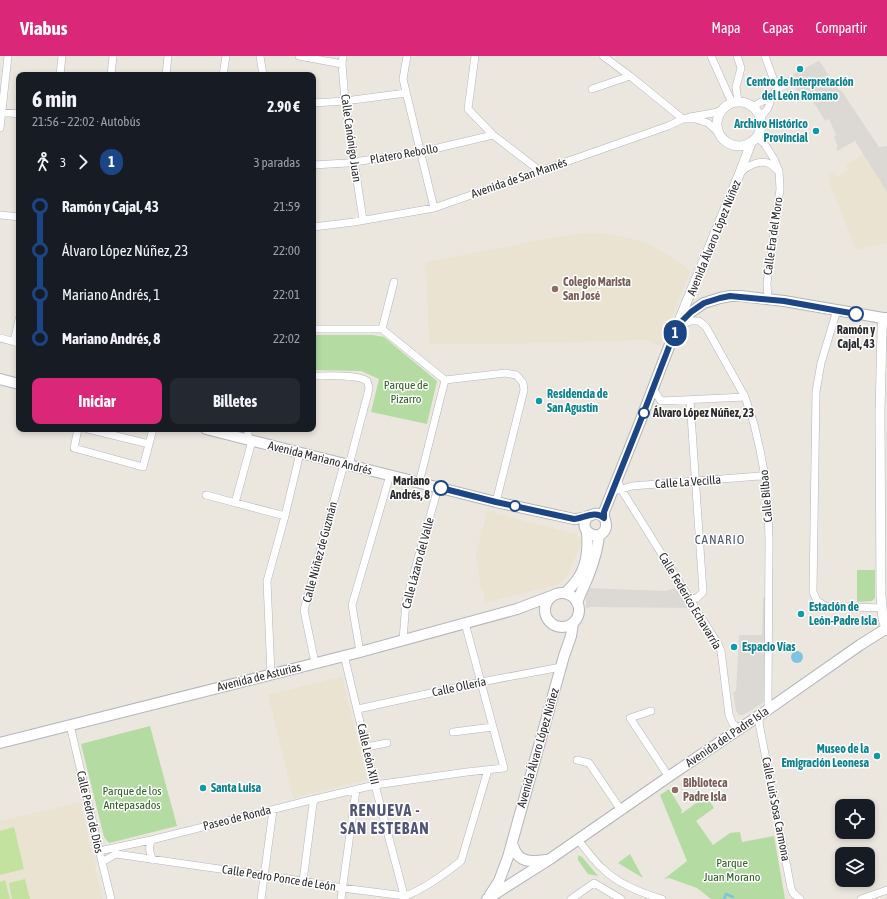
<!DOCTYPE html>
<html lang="es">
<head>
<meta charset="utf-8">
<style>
	:root { --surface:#171b24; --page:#242831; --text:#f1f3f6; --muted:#9ea1a6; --accent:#db2777 }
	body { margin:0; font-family:"Asap Condensed",sans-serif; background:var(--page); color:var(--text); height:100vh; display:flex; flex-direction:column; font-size:15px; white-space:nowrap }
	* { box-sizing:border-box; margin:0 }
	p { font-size:13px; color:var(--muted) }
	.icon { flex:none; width:22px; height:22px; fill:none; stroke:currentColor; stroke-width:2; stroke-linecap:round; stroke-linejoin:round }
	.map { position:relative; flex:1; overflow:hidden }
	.sheet { position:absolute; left:16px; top:16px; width:300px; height:360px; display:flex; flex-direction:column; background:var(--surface); border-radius:8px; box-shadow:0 2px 6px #0003 }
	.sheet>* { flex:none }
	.badge { padding:0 8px; border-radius:13px; font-size:14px; line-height:26px }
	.buttons { position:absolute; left:835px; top:743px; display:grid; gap:8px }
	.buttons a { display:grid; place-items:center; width:40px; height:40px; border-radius:8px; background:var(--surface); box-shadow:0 2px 6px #0003; font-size:20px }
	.map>.badge { position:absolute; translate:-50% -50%; box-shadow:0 0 0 2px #fff }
	.legs { display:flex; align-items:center; gap:6px; height:44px; padding:0 16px; font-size:13px }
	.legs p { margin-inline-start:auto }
	.overview { display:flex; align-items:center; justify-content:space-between; height:68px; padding:0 16px }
	h1 { font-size:22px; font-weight:700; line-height:30px }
	.primary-button { display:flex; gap:8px; margin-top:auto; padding:8px 16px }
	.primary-button a { flex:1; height:46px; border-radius:8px; background:var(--accent); color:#fff; font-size:16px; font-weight:700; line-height:46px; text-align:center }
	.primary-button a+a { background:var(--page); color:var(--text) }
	ul { padding:0 16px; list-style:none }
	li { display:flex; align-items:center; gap:14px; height:44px; font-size:15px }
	li i { display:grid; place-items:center; width:6px; height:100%; margin:0 5px; background:currentColor }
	li i::after { content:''; width:10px; height:10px; margin:-5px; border:3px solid; border-radius:50%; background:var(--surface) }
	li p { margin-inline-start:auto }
	li:first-child i { background:linear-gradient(#0000 50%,currentColor 0) }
	li:last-child i { background:linear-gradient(currentColor 50%,#0000 0) }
	header { display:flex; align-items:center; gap:24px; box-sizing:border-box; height:56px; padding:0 20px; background:var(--accent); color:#fff }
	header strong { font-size:19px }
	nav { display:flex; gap:22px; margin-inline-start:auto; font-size:14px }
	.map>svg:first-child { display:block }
	.education { fill:#ebe3d1 }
	.green { fill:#b3dba2 }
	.pitch { fill:#c3e19f }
	.plaza { fill:#dcd9d5 }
	.water { fill:#7fc3e1 }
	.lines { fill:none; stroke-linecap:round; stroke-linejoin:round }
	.stream { stroke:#7fc3e1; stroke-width:2.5 }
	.minor-casing { stroke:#b3b5bd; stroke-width:8 }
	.tertiary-casing { stroke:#b3b5bd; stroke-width:10 }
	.secondary-casing { stroke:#b3b5bd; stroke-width:12 }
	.minor { stroke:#fff; stroke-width:7 }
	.tertiary { stroke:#fff; stroke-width:9 }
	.secondary { stroke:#fff; stroke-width:10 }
	.line-1-casing { stroke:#fff; stroke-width:9 }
	.line-1 { stroke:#1c4586; stroke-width:6 }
	.culture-dot { fill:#0f9aa8; stroke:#fff; stroke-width:1.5 }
	.education-dot { fill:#8d6e63; stroke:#fff; stroke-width:1.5 }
	.stop-1-dot { fill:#fff; stroke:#1c4586; stroke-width:2 }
	.labels { text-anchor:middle; stroke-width:3; stroke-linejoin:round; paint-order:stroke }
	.culture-label { font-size:12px; font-weight:bold; fill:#0d838f; stroke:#fff; text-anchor:start }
	.street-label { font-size:12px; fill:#2b2b2b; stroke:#fff }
	.education-label { font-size:12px; font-weight:bold; fill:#785e54; stroke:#fff; text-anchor:start }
	.stop-label { font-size:12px; font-weight:bold; fill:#2b2b2b; stroke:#fff }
	.park-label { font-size:12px; fill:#2d6023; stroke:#fff }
	.neighbourhood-label { font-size:13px; letter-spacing:1px; fill:#515677; stroke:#fff }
	.district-label { font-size:16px; font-weight:bold; letter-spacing:1px; fill:#515677; stroke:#fff }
</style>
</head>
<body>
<header>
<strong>Viabus</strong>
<nav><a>Mapa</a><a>Capas</a><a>Compartir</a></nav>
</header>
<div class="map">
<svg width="887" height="843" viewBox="0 0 887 843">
	<rect width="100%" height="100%" fill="#ebe7df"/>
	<path class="education" d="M863 98 887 136V187L856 194 830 128 829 124H830L828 120 833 117 836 122 848 114 846 109Z
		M585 177 608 178 632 183 647 187 651 189 676 204 690 215 660 290 647 284 511 288H429L426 206 557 181Z
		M487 455 578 479 582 485 567 521 559 528 485 547 484 535 481 534 476 499Z
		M342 620 367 724 293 742 268 639Z
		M80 746 103 843H0V765Z"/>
	<path class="green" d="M313 279H373L384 281 437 325 427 368 371 356 379 323 361 315 313 314Z
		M857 514H875V542L872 545 857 546Z
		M150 670 177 770 109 787 104 781 81 688Z
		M669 733 682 754 681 758 706 740 714 752 696 765 713 789 730 777 740 776 742 786 774 780 785 843H711L697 832 669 822 664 823 687 805 660 739Z
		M630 798 643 822 618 807Z
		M578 799 582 801 598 820 588 818 578 804Z"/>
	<path class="pitch" d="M14 771 24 813 0 819V775Z
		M25 823 30 843H12L9 827Z
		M5 824 10 843H0V826Z"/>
	<path class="plaza" d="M819 5 823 10 830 22 840 35 841 34 879 91 887 90V136L855 85 837 95 836 93 837 92V89L834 80 836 79 829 63 825 65 816 50 809 42 802 39 800 35 798 36 795 30 790 31 786 22Z
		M677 531 691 552 590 551 586 553V541L589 532 666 535Z
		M763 542H767L766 645 743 659H739L736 655 733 636 736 635 739 579H762Z"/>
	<path class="water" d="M791 601a6 6 0 1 1 12 0a6 6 0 1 1-12 0Z"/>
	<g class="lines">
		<path class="stream" d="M724 843 726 838 733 841"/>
		<defs>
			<path id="minor" d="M260 0 263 19
				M299 0 342 8
				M343 0 342 8 345 45 363 164
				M407 0 403 23 434 152
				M475 0 468 53 493 79 540 115
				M603 0 630 20 683 63 690 61 713 57 722 54
				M711 0 732 47
				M737 0 741 12 736 31 738 46
				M60 19 62 0
				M111 19 113 0
				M166 19 168 0
				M223 19 226 0
				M592 33 630 20
				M777 33 787 28
				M313 47 345 45 406 37
				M752 51 772 40
				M0 56 19 58
				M760 62 768 52 772 40 777 33 765 0
				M0 72 8 0
				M755 83 760 84 764 87 774 103 779 115 780 133 767 227 768 244
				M313 109 347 107 421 96 493 79
				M740 117C747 110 760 103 770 108 773 110 776 113 778 115
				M0 159 19 161
				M313 171 354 166 434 152 540 115 668 70 683 63H696L708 67 718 76
				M837 254 821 307 816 336 813 536 817 545 825 550 882 552
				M681 269 690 265H699L706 271 745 341 754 368 760 394 765 421 768 449 769 484 768 647V654
				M313 273H382
				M382 273 445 324 505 317 516 319 519 322 523 327 524 334 496 446
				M382 273 394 226
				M0 282 19 287
				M14 286 19 263
				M313 320C326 320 358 318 367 325L369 331 368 337 349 409
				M653 333 661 345 745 341
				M690 344 703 536 697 542 690 543
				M78 373 74 392 143 411 153 373
				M88 373 149 388
				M248 373V384
				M617 423 621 433 718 588 721 595 729 659 733 668 740 673
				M419 427 445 324
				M618 434 632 430 760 420 765 421
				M206 439 285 460
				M235 447 252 385
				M403 584 406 545 438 432
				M360 596 352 549 390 419
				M344 599 375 729 405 843
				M315 607 304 554 344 408
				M271 618 267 525 285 460 300 397
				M358 653 481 626 561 611
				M651 655 630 662 669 721
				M760 659 759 667 791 832 793 837 800 843
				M70 669 102 806 111 843
				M453 676 493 671
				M366 691 387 687
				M577 704 589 707 621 754
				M151 784C149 792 149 797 153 804
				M578 784C586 793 593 804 602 812 618 828 641 837 662 843
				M99 795 151 784 311 744 375 729 467 716 504 712 465 567
				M102 806 116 798 303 825 342 832 405 840C422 834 446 817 461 805L488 714
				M303 825 313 748 315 743
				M261 843 273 754
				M341 843 356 734
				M571 843 594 827 621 843
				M861 843 887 834"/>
			<path id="tertiary" d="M717 68a22 22 0 1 1 44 0a22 22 0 1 1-44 0Z
				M883 262 882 275 880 356 881 540 883 563 887 575
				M678 267 739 119 751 87"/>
			<path id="secondary" d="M0 323 19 328
				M206 373 496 446 574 463C579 463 583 462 587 461 593 458 599 455 604 462 606 464 606 468 606 471 602 488 575 476 588 460
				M604 462V456L640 366 677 270 691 256 704 247 720 242 730 240H741L784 245 883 262H887
				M545 554a17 17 0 1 1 34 0a17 17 0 1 1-34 0Z
				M565 537C585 520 589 501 587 476
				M577 547C580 538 584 530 588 521 593 508 598 493 599 479
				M0 687 360 596 517 553 554 539
				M513 790C518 807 531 806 546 804
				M490 839 499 825 508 801 564 600 571 580 573 567
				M487 843 550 803 674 717 760 659 860 589 887 572"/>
		</defs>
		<use href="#minor" class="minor-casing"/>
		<use href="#tertiary" class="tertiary-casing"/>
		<use href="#secondary" class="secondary-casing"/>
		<use href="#minor" class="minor"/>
		<use href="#tertiary" class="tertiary"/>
		<use href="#secondary" class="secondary"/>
	</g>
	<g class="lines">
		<defs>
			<path id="line-1" d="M441 432 496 446 574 463C585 462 595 454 604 462V456L640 366 677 270 691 256 704 247 720 242 730 240 784 245 856 258"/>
		</defs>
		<use href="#line-1" class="line-1-casing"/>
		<use href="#line-1" class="line-1"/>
	</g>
	<g class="culture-dot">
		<circle cx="800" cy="13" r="4"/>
		<circle cx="816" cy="75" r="4"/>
		<circle cx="539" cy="345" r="4"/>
		<circle cx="801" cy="558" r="4"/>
		<circle cx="734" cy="591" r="4"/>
		<circle cx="877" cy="700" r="4"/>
		<circle cx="203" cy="732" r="4"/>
	</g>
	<g class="education-dot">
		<circle cx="555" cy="233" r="4"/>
		<circle cx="675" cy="734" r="4"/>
	</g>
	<g class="stop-1-dot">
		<circle cx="856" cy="258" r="7"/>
		<circle cx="644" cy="357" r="5"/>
		<circle cx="441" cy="432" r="7"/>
		<circle cx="515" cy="450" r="5"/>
	</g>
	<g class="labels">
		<g class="culture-label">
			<text x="800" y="30" text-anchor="middle">Centro de Interpretación<tspan x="800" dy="14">del León Romano</tspan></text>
			<text x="808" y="72" text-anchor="end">Archivo Histórico<tspan x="808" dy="14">Provincial</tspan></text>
			<text x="547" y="342">Residencia de<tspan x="547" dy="14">San Agustín</tspan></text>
			<text x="809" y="555">Estación de<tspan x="809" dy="14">León-Padre Isla</tspan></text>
			<text x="742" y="595">Espacio Vías</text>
			<text x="869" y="697" text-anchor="end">Museo de la<tspan x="869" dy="14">Emigración Leonesa</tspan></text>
			<text x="211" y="736">Santa Luisa</text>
		</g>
		<g class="street-label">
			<text transform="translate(351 82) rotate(82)" y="4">Calle Canónigo Juan</text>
			<text transform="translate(404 98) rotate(-10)" y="4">Platero Rebollo</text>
			<text transform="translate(519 122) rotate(-19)" y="4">Avenida de San Mamés</text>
			<text transform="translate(773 180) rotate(-82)" y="4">Calle Era del Moro</text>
			<text transform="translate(714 182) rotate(-68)" y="4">Avenida Álvaro López Núñez</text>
			<text transform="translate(320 402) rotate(14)" y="4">Avenida Mariano Andrés</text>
			<text transform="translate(688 426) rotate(-4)" y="4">Calle La Vecilla</text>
			<text transform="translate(766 440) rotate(-95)" y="4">Calle Bilbao</text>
			<text transform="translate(320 496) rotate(-75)" y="4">Calle Núñez de Guzmán</text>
			<text transform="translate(418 507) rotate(-75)" y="4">Calle Lázaro del Valle</text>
			<text transform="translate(690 545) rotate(59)" y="4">Calle Federico Echavarría</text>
			<text transform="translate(259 621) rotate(-14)" y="4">Avenida de Asturias</text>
			<text transform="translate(459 631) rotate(-12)" y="4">Calle Ollería</text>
			<text transform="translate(727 681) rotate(-34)" y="4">Avenida del Padre Isla</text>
			<text transform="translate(538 692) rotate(-74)" y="4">Avenida Álvaro López Núñez</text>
			<text transform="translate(368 698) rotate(77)" y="4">Calle León XIII</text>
			<text transform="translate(776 753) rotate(79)" y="4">Calle Luis Sosa Carmona</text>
			<text transform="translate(90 756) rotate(77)" y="4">Calle Pedro de Dios</text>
			<text transform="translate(237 762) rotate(-14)" y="4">Paseo de Ronda</text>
			<text transform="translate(279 822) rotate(9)" y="4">Calle Pedro Ponce de León</text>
		</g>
		<g class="education-label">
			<text x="563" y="230">Colegio Marista<tspan x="563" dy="14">San José</tspan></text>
			<text x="683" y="731">Biblioteca<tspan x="683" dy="14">Padre Isla</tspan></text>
		</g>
		<g class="stop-label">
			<text x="856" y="278">Ramón y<tspan x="856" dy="14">Cajal, 43</tspan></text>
			<text x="653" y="361" text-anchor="start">Álvaro López Núñez, 23</text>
			<text x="430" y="429" text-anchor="end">Mariano<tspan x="430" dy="14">Andrés, 8</tspan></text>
		</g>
		<g class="park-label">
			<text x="406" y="333">Parque de<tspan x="406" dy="14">Pizarro</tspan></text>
			<text x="132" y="739">Parque de los<tspan x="132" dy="14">Antepasados</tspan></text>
			<text x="732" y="811">Parque<tspan x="732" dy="14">Juan Morano</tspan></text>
		</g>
		<g class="neighbourhood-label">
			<text x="720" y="488">CANARIO</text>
		</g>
		<g class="district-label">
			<text x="385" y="760">RENUEVA -<tspan x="385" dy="18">SAN ESTEBAN</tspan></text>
		</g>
	</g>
</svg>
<div class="buttons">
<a><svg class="icon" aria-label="locate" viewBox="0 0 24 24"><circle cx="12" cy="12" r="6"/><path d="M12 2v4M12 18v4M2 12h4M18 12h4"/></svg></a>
<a><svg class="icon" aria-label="layers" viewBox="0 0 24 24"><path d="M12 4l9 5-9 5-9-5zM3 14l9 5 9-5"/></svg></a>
</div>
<b class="badge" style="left:675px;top:277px;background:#1c4586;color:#fff">1</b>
<section class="sheet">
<div class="overview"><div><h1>6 min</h1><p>21:56 – 22:02 · Autobús</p></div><b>2.90 €</b></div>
<div class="legs"><svg class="icon" aria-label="walk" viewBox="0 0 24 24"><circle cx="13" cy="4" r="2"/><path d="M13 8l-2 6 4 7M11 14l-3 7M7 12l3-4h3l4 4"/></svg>3<svg class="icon" aria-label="forward" viewBox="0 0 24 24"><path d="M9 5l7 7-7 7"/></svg><b class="badge" style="background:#1c4586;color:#fff">1</b><p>3 paradas</p></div>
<ul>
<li><i style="color:#1c4586"></i><b>Ramón y Cajal, 43</b><p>21:59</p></li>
<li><i style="color:#1c4586"></i><span>Álvaro López Núñez, 23</span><p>22:00</p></li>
<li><i style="color:#1c4586"></i><span>Mariano Andrés, 1</span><p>22:01</p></li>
<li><i style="color:#1c4586"></i><b>Mariano Andrés, 8</b><p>22:02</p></li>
</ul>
<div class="primary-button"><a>Iniciar</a><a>Billetes</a></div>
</section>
</div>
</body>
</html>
